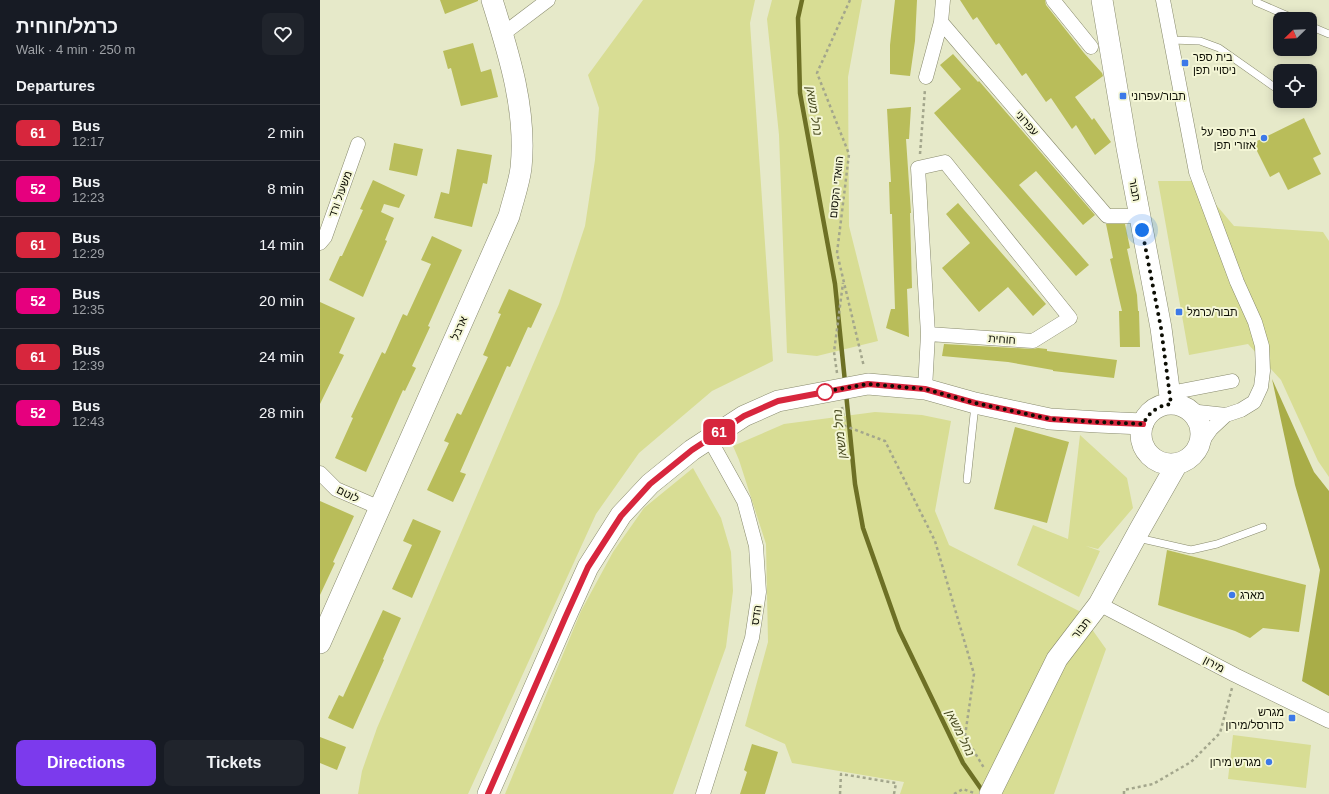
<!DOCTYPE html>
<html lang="en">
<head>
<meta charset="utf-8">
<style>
	:root { --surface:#171b24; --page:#20242c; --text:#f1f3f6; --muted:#9ea1a6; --line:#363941; --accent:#7c3aed }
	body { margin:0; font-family:Helvetica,Heebo,sans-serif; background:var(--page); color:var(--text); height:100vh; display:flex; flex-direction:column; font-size:15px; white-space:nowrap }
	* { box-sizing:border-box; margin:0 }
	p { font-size:13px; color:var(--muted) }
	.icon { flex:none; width:22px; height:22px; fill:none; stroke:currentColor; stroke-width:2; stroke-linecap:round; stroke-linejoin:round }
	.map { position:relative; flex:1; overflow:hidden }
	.side { display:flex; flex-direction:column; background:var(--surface); width:320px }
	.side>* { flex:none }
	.badge { padding:0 8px; border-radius:6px; font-size:14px; line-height:26px }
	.needle { width:26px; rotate:247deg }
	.tools { position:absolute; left:953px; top:12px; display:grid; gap:8px }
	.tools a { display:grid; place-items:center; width:44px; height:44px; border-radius:8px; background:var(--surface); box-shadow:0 2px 10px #0003; font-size:20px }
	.you { position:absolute; width:20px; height:20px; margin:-10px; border:3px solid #fff; border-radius:50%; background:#1a73e8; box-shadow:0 0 0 6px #1a73e833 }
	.map>.badge { position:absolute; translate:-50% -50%; box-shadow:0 0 0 2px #fff }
	h2 { padding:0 16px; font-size:15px; line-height:36px }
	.round { display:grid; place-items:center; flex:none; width:42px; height:42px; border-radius:8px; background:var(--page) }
	.headline { display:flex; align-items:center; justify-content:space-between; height:68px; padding:0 16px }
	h1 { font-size:19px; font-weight:800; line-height:30px }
	.primary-button { display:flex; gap:8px; margin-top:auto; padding:8px 16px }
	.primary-button a { flex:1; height:46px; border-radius:8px; background:var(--accent); color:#fff; font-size:16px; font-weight:800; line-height:46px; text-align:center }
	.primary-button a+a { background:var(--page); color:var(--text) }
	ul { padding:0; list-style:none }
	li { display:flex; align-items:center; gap:12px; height:56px; padding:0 16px; border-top:1px solid var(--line) }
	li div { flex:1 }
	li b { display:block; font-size:15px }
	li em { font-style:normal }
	li .badge { min-width:44px; font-weight:700; text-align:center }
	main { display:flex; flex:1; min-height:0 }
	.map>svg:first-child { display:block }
	.green { fill:#d8dd94 }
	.forest { fill:#a9ad48 }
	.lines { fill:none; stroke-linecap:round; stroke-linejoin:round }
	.stream { stroke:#6d7025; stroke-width:4.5 }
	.building { fill:#b9bd5a }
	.lane-casing { stroke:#888a6d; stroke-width:8 }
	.street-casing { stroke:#888a6d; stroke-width:15 }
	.secondary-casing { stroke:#888a6d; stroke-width:22 }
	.path { stroke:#a3a68c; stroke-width:2.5; stroke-dasharray:3 3; stroke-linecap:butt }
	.lane { stroke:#fff; stroke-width:7 }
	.street { stroke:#fff; stroke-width:14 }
	.secondary { stroke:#fff; stroke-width:21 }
	.line-casing { stroke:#fff; stroke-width:9 }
	.line { stroke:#d7263d; stroke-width:6 }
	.walk { stroke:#0d0e04; stroke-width:4; stroke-dasharray:0 7.2 }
	.poi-dot { fill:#3d79e8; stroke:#f4f6d6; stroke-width:1.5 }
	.stop-dot { fill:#fff; stroke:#d7263d; stroke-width:2 }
	.labels { text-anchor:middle; stroke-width:4; stroke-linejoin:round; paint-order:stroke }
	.poi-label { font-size:11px; fill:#0d0e04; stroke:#f4f6d6; text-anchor:start }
	.street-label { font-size:11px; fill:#0d0e04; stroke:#f4f6d6 }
	.water-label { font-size:12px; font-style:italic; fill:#4a4c22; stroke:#f4f6d6 }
</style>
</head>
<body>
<main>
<section class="side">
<div class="headline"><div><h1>כרמל/חוחית</h1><p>Walk · 4 min · 250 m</p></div><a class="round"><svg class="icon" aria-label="heart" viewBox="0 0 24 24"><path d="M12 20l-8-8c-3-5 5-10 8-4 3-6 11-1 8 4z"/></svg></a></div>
<h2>Departures</h2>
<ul>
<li><span class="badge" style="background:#d7263d;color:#fff">61</span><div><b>Bus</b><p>12:17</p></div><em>2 min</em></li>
<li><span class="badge" style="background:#e6007e;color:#fff">52</span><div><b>Bus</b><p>12:23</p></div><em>8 min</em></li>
<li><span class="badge" style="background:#d7263d;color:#fff">61</span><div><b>Bus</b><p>12:29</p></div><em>14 min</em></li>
<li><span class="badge" style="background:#e6007e;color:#fff">52</span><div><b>Bus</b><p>12:35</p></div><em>20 min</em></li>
<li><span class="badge" style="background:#d7263d;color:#fff">61</span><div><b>Bus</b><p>12:39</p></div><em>24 min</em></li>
<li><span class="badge" style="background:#e6007e;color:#fff">52</span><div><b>Bus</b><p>12:43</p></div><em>28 min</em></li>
</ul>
<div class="primary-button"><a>Directions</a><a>Tickets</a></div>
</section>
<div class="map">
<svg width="1009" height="794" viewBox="0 0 1009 794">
	<rect width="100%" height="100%" fill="#e6e9c9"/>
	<path class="green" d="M323 0H435L430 23 453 361 392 391 319 453 276 514 148 794H38L42 771 57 728 239 304 265 226 275 160 279 108 268 75Z
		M452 0H542L528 77 529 226 558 341 497 356 467 353 459 135 447 19Z
		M838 181H876L914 226 1003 232 1009 241V477L998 461 961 380 928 344 869 355Z
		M555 412 602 415 631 421 615 511 629 545 759 611 786 649 734 794H580L584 782 472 763 465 744 425 726 448 642 446 544 419 460 413 446 464 424Z
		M760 435 807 478 813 508 778 549 766 546 780 551 759 597 697 565 713 525 748 539Z
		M373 468 401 518 411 552 413 591 406 647 353 794H185L261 611 293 552 324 508Z
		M913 735 991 745 986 788 908 779Z"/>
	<path class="forest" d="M952 379 994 472 1009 491V696L982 681 1000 570 975 485Z"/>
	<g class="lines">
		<path class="stream" d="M482 0 478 18 480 93 515 284 525 382
			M526 393 535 484 543 528 579 630 643 763 664 793"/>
	</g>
	<path class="building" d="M120 0H158V1L125 14Z
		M575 0H597L595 41 590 76 570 74V45Z
		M640 0H725L726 5 764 53 782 73 783 76 755 97 772 120 774 118 791 142 775 155 756 125 752 129 731 98 726 102 706 73 702 76 679 43 676 45 657 17 653 20Z
		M153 43 161 72 171 69 178 97 141 106 131 68 128 69 123 51Z
		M633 54 658 82 659 81 775 215 763 225 716 171 699 185 769 265 756 276 614 113 641 89 620 65Z
		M591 107 589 139H586L591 213H590L592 288 587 289 589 337 566 328 571 309H575L572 214H570L569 182H571L567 109Z
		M984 118 1001 154 993 158 1001 174 968 190 959 172 950 177 933 143Z
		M74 143 103 149 97 176 69 170Z
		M137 149 172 155 167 184 163 183 152 227 114 218 121 192 129 194Z
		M53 180 85 195 79 208 64 204 61 212 74 218 65 240 67 241 43 297 9 280 20 256H22L43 210 40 209Z
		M638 203 726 304 713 316 688 287 659 312 622 268 650 243 626 214Z
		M786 224H805L810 248 807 249 817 295 818 311H819L820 347H800L799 311H802L790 259 793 258Z
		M112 236 142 250 108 326 110 327 92 366 96 368 85 391 83 390 46 472 15 458 33 418 31 417 62 352 65 354 83 314 87 316 111 264 101 260Z
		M189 289 222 304 211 328 208 327 190 367 187 366 140 472 146 474 133 502 107 490 129 443 124 441 137 413 141 415 168 357 163 355 181 314 178 313Z
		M0 302 35 318 19 353 24 355 0 404Z
		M624 344 712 349 718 348 727 349V351L797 360 794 378 733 371V370L688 362 622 356Z
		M695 427 749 442 727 523 674 509Z
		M0 501 34 516 13 562 15 563 0 595Z
		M93 519 121 531 92 598 72 589 92 545 83 541Z
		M847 550 986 585 979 632 943 628 930 638 915 631 838 605Z
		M63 610 81 618 63 659 64 660 33 729 8 718 19 695 23 697Z
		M0 737 26 747 17 770 0 763Z
		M432 744 458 752 445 794H420L427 772 424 770Z"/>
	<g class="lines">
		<defs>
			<path id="lane" d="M936 0V2L975 19
				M990 26 1009 34
				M851 40 880 41 899 48 960 91
				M647 480 655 405
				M818 538 871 550 897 544 943 527"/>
			<path id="street" d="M623 0 621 22 787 216H819
				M733 0 771 47
				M843 0 876 172 917 282 935 322 942 346 943 371 941 387 934 402 921 410 906 415 891 429 879 446
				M183 34 228 0
				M606 77 621 22
				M0 243 5 237 38 144
				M605 389 608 334 598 168 625 162 750 318 713 341 608 334
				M850 393 912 381
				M869 411 906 415
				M0 473 16 489 60 508
				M779 604 915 675 1009 721
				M383 794 432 638 439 592 436 546 424 501 389 438"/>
			<path id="secondary" d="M782 0 807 148 841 328 851 404
				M821 434a30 30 0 1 1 60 0a30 30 0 1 1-60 0Z
				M0 643 189 216C193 200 199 184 201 168 207 111 189 54 172 0
				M168 794 245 618 268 567 301 515 330 484 372 450 424 416 458 401 548 384 605 389 655 403 730 419 778 422 823 424
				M670 794 737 659 779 604 820 529 857 464"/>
		</defs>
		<use href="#lane" class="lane-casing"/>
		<use href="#street" class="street-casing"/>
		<use href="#secondary" class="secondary-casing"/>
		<path class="path" d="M530 0 497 73 529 154 517 253 544 367
			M600 154 605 89
			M517 373 514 352 523 283
			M522 407 525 426 565 441 615 541 654 674 645 736 664 768
			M520 794 521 774 576 783 574 794
			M634 794 643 789 654 793
			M804 794V790L833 784 871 762 900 733 912 688"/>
		<use href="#lane" class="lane"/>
		<use href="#street" class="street"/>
		<use href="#secondary" class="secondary"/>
	</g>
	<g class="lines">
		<defs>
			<path id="line" d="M168 794 245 618 268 567 301 516 330 484 372 450 424 416 458 401 548 384 605 389 655 403 730 419 778 422 823 424"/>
		</defs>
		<use href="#line" class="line-casing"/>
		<use href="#line" class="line"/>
		<path class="walk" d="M505 392H503L548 384 605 389 655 403 730 419 778 422 823 424C830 411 838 406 851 404L841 328 822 230"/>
	</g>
	<g class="poi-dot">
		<rect x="861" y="59" width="8" height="8" rx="2"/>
		<rect x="799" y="92" width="8" height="8" rx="2"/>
		<circle cx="944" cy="138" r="4"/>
		<rect x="855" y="308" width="8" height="8" rx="2"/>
		<circle cx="912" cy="595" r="4"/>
		<rect x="968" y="714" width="8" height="8" rx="2"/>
		<circle cx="949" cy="762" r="4"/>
	</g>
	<circle class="stop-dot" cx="505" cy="392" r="8"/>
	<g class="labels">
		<g class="poi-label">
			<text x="873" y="61">בית ספר<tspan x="873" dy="13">ניסויי תפן</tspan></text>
			<text x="811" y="100">תבור/עפרוני</text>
			<text x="936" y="136" text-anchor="end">בית ספר על<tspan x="936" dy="13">אזורי תפן</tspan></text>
			<text x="867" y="316">תבור/כרמל</text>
			<text x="920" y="599">מארג</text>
			<text x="964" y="716" text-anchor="end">מגרש<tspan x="964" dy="13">כדורסל/מירון</tspan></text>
			<text x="941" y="766" text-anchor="end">מגרש מירון</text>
		</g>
		<g class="street-label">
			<text transform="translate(707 123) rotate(49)" y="4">עפרוני</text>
			<text transform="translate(516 187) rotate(-84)" y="4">הוואדי הקסום</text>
			<text transform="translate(815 190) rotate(79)" y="4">תבור</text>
			<text transform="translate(20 194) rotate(-70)" y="4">משעול ורד</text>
			<text transform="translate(139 328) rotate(-66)" y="4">ארבל</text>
			<text transform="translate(682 339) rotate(4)" y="4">חוחית</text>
			<text transform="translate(28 494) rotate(27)" y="4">לוטם</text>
			<text transform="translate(436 615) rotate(-82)" y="4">הדס</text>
			<text transform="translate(761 628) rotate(-52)" y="4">תבור</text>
			<text transform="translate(894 664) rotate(28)" y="4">מירון</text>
		</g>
		<g class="water-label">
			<text transform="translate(494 111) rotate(81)" y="4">נחל משאן</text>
			<text transform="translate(520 434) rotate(-96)" y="4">נחל משאן</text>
			<text transform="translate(640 733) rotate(64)" y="4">נחל משאן</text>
		</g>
	</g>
</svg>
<div class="tools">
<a><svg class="needle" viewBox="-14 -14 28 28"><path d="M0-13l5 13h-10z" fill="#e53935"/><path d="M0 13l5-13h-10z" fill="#9ea1a6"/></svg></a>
<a><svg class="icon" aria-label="locate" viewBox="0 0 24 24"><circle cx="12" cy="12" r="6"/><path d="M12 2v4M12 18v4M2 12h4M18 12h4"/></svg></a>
</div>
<div class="you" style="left:822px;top:230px"></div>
<b class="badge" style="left:399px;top:432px;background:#d7263d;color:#fff">61</b>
</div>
</main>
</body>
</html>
